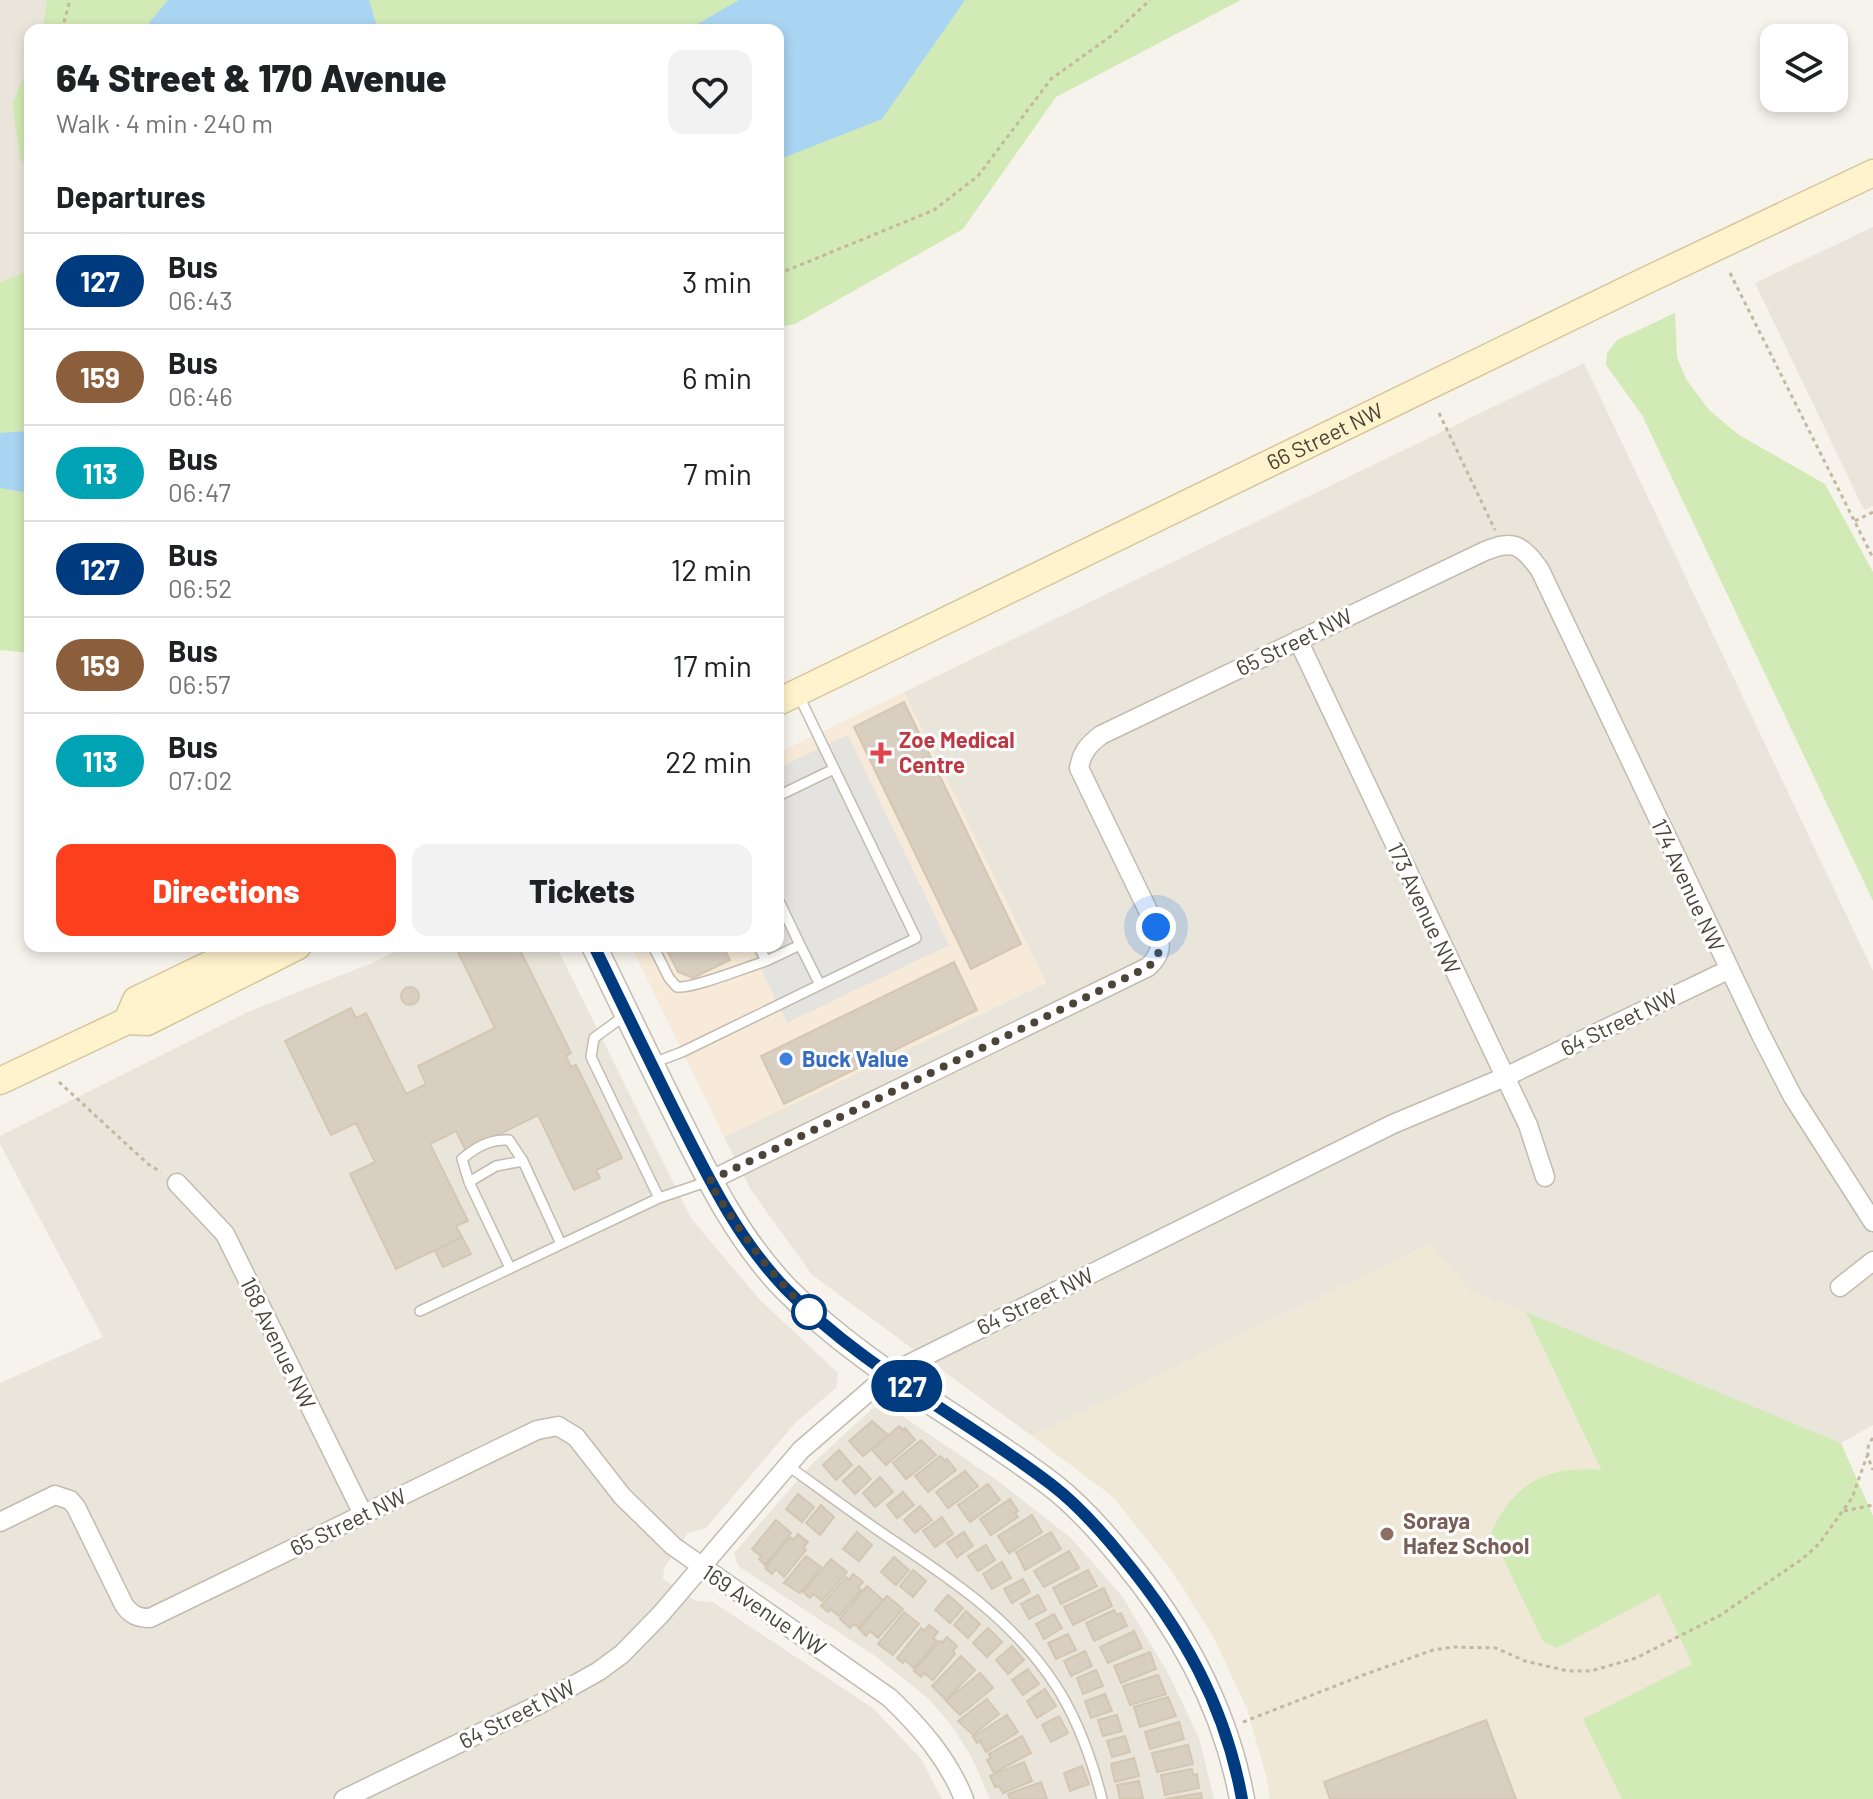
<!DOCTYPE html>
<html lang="en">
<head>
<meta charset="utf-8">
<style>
	:root { --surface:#fff; --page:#f2f2f2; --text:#202124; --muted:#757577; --line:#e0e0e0; --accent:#fc3f1d }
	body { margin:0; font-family:Barlow,sans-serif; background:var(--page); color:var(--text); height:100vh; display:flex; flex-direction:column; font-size:30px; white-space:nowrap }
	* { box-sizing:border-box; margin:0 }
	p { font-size:26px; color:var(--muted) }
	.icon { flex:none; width:44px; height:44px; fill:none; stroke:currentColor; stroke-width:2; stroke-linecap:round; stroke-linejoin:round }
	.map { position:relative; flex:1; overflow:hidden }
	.panel { position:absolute; left:24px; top:24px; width:760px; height:928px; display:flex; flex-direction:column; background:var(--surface); border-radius:16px; box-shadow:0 4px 12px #0003 }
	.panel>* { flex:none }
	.badge { padding:0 16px; border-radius:26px; font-size:28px; line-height:52px }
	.buttons { position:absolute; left:1760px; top:24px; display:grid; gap:16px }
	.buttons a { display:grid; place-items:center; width:88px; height:88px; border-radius:16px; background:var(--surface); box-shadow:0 4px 12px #0003; font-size:40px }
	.you { position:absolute; width:40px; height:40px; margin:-20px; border:6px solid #fff; border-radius:50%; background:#1a73e8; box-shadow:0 0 0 12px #1a73e833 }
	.map>.badge { position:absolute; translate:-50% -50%; box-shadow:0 0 0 4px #fff }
	h2 { padding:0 32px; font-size:30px; line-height:72px }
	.round { display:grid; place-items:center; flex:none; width:84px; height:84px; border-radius:16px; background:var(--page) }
	.overview { display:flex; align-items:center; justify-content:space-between; height:136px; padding:0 32px }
	h1 { font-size:38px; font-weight:800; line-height:60px }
	.cta { display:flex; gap:16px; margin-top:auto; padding:16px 32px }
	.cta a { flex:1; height:92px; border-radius:16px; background:var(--accent); color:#fff; font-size:32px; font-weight:800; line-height:92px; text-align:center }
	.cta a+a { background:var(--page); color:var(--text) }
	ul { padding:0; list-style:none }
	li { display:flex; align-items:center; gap:24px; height:96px; padding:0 32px; border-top:2px solid var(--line) }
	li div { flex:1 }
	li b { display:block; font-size:30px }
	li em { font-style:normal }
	li .badge { min-width:88px; font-weight:700; text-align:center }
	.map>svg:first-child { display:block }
	.residential { fill:#eae5da }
	.commercial { fill:#f7ead8 }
	.education { fill:#efe8d6 }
	.green { fill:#d2eab5 }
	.parking { fill:#e5e3e0 }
	.water { fill:#a9d4f2 }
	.building { fill:#d8cfc1; stroke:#d3c7b4; stroke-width:2 }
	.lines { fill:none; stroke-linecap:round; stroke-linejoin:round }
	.service-casing { stroke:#c2bbae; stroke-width:12 }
	.minor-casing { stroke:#c2bbae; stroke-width:21 }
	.tertiary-casing { stroke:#c2bbae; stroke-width:27 }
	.secondary-casing { stroke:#d6c79b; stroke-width:29 }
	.path { stroke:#c4b79f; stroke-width:3; stroke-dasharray:4 4; stroke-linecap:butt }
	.service { stroke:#fff; stroke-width:9 }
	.minor { stroke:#fff; stroke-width:18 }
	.tertiary { stroke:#fff; stroke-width:24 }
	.secondary { stroke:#fff3cd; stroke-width:26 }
	.line-casing { stroke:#fff; stroke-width:18 }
	.line { stroke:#003b80; stroke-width:12 }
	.walk { stroke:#4b4439; stroke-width:8; stroke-dasharray:0 14.4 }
	.health-dot { fill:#e0444e; stroke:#fff; stroke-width:3 }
	.shop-dot { fill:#3f7fe0; stroke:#fff; stroke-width:3 }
	.stop-dot { fill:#fff; stroke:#003b80; stroke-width:4 }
	.education-dot { fill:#8d6e63; stroke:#fff; stroke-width:3 }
	.labels { text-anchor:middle; stroke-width:6; stroke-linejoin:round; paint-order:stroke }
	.street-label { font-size:22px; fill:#4b4439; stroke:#fff }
	.health-label { font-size:22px; font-weight:bold; fill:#be3a42; stroke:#fff; text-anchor:start }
	.shop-label { font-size:22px; font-weight:bold; fill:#366cbe; stroke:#fff; text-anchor:start }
	.education-label { font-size:22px; font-weight:bold; fill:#785e54; stroke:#fff; text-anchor:start }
</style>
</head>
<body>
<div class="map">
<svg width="1873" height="1799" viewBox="0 0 1873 1799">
	<rect width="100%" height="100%" fill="#f6f3ec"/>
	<path class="residential" d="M0 0H47L42 30H30V64L12 103 20 158 30 170V270L0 282Z
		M1873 227V506L1864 510 1755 283Z
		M1584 363 1873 971V1425L1841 1443 1471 1291 1430 1244 1032 1436 812 1275 751 1190 724 1137 1046 983 904 692Z
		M406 946H556L691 1218 760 1300 838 1373 836 1388 796 1422 706 1528 688 1533 664 1568 663 1579 696 1601 713 1602 874 1709 921 1759 942 1799H0V1383L103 1337 0 1144V1136L252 1010 370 964Z
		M886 1405 998 1481 1071 1538 1122 1596 1169 1675 1199 1738 1214 1799H990L971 1756 951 1725 929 1699 875 1656 738 1566 734 1553 812 1464 872 1409Z"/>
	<path class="commercial" d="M904 692 1046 983 724 1137 631 946H778V753Z"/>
	<path class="education" d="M1431 1244 1471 1291 1526 1312 1756 1799H1270L1267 1779 1247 1709 1214 1638 1172 1571 1113 1497 1032 1436Z"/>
	<path class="green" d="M47 0H1241L1056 97 963 229 795 324 778 327V30H42Z
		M30 64V170L20 159 12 103Z
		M30 270V653L0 650V282Z
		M1675 313 1677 357 1686 379 1709 410 1739 435 1825 484 1873 572V901L1642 415 1606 365 1607 353 1617 340Z
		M1526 1312 1841 1443 1873 1516V1799H1622L1583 1719 1692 1664 1659 1594 1557 1648 1543 1641 1491 1533C1513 1483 1548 1465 1601 1470Z"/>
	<path class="parking" d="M848 735 949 945 787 1023 750 946H778V768Z"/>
	<path class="water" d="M168 0H369L378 30H150L149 23Z
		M739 0H965L882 119 778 160V30H687Z
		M30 431V493L0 488V433Z"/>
	<path class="building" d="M904 702 1021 944 971 969 854 727Z
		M455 946H518L571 1053 566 1056 571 1067 576 1065 622 1158 596 1170 600 1178 574 1190 538 1115 466 1151 456 1131 430 1144 468 1221 456 1226 462 1237 396 1269 350 1174 375 1162 356 1123 331 1135 285 1041 351 1008 356 1018 366 1013 406 1094 426 1084 418 1066 495 1028Z
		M665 946H723L730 960 693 978 678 972Z
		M954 962 977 1010 784 1104 761 1056Z
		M401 996a9 9 0 1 1 18 0a9 9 0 1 1-18 0Z
		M462 1237 471 1254 443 1267 435 1251Z
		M872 1421 888 1435 863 1456 849 1441Z
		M899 1426 903 1430 905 1428 915 1440 886 1465 872 1450Z
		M921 1440 936 1455 906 1479 893 1463Z
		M839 1450 852 1465 836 1480 823 1465Z
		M940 1456 945 1461 947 1459 956 1470 928 1492 915 1476Z
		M859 1466 871 1479 855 1494 843 1481Z
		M965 1471 978 1486 948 1508 936 1492Z
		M880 1477 893 1492 875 1507 863 1493Z
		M988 1484 1000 1500 970 1522 958 1505Z
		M903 1492 914 1505 897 1518 887 1505Z
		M798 1494 814 1507 802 1522 786 1509Z
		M1010 1499 1018 1511 1015 1513 1018 1517 991 1535 980 1519Z
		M821 1505 834 1517 820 1535 806 1523Z
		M920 1506 932 1520 915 1533 904 1520Z
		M1032 1515 1042 1532 1009 1553 998 1536Z
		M942 1517 953 1534 935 1547 923 1531Z
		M776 1520 791 1533 765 1565 759 1559 761 1556 752 1549Z
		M857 1532 872 1545 859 1561 843 1549Z
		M964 1532 973 1546 957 1557 947 1543Z
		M1051 1532 1061 1549 1025 1570 1016 1552Z
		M798 1534 808 1542 803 1548 806 1550 784 1577 776 1569 772 1574 765 1568 790 1537 793 1540Z
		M986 1545 995 1560 978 1571 968 1556Z
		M1069 1551 1079 1568 1044 1587 1034 1571Z
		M806 1556 821 1567 800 1593 784 1583Z
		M894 1557 909 1570 896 1585 881 1572Z
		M831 1559 847 1572 822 1601 813 1594 810 1598 803 1592Z
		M1002 1562 1011 1578 992 1589 983 1574Z
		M913 1570 926 1581 913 1597 900 1586Z
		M1088 1570 1097 1586 1061 1604 1053 1588Z
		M853 1574 863 1582 858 1587 861 1590 839 1616 830 1609 828 1612 821 1606 846 1577 849 1580Z
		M1023 1579 1030 1592 1012 1603 1004 1589Z
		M867 1586 883 1600 859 1628 854 1624 850 1628 840 1619Z
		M1104 1588 1112 1606 1073 1625 1064 1607Z
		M948 1595 963 1608 950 1623 935 1610Z
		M1038 1595 1046 1610 1029 1619 1021 1604Z
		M887 1596 903 1609 878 1638 870 1631 866 1636 859 1629Z
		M1114 1610 1117 1615 1121 1613 1127 1626 1094 1641 1086 1623Z
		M966 1611 980 1624 968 1638 954 1625Z
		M904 1612 919 1624 893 1655 878 1644Z
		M1054 1614 1062 1628 1044 1639 1036 1624Z
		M929 1625 938 1632 933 1638 937 1641 914 1668 905 1660 903 1663 897 1658 921 1628 924 1631Z
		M988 1628 1002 1642 987 1657 973 1643Z
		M1134 1631 1142 1648 1108 1663 1100 1647Z
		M1068 1634 1076 1650 1056 1659 1048 1643Z
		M947 1637 957 1646 953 1651 955 1654 933 1680 924 1673 921 1677 914 1671 940 1641 942 1643Z
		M1012 1646 1024 1660 1008 1674 996 1660Z
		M1085 1651 1092 1666 1071 1676 1064 1661Z
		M1150 1652 1156 1669 1121 1683 1114 1666Z
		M961 1656 975 1670 946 1700 932 1686Z
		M1028 1669 1039 1684 1023 1695 1012 1680Z
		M1096 1670 1103 1686 1083 1694 1077 1678Z
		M980 1673 993 1688 960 1715 946 1701Z
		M1158 1675 1166 1694 1130 1705 1123 1686Z
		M1045 1689 1056 1706 1037 1718 1027 1701Z
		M1105 1694 1112 1711 1091 1718 1085 1701Z
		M1168 1697 1176 1716 1140 1727 1134 1707Z
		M987 1699 999 1714 973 1735 958 1721Z
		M1007 1715 1018 1732 986 1752 980 1741 977 1743 973 1737Z
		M1117 1715 1122 1731 1103 1736 1098 1720Z
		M1059 1716 1068 1733 1051 1742 1042 1725Z
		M1486 1720 1516 1799H1330L1324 1782Z
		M1179 1722 1184 1739 1150 1749 1145 1732Z
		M1022 1736 1031 1753 994 1773 987 1760 991 1758 989 1754Z
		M1125 1736 1130 1752 1112 1757 1107 1741Z
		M1188 1745 1193 1764 1157 1772 1152 1753Z
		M1134 1758 1139 1776 1115 1782 1111 1764Z
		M1024 1762 1032 1781 1003 1793 999 1786 995 1787 990 1776Z
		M1082 1766 1089 1784 1070 1791 1064 1773Z
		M1192 1769 1193 1775 1197 1774 1199 1788 1165 1795 1161 1775Z
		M1139 1781 1143 1798 1120 1799 1117 1785Z
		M1041 1782 1047 1799H1010L1008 1794Z
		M1201 1793 1202 1799H1165Z"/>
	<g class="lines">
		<defs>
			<path id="service" d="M778 796 834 769
				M778 899 800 945
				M653 946 669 978 677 987C692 989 747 967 766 961
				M759 946 766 961 800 945 820 985
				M624 1016 594 1038 591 1057 659 1198 709 1181
				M653 1063 682 1052 916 938 799 696
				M469 1182 462 1159C476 1147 490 1139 509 1140L523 1161
				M510 1268 469 1182 496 1166 523 1161 561 1244
				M420 1311 659 1198
				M787 1465C819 1488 850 1511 882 1533 947 1576 1013 1619 1056 1686 1078 1720 1092 1760 1102 1799"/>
			<path id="minor" d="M1298 640 1528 1125 1545 1177
				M709 1181 1148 967C1162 954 1162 944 1156 927L1079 768C1082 752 1088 745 1101 735L1485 551C1514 539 1522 545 1540 570L1761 1035 1793 1097 1873 1222
				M177 1183 225 1234 363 1514
				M1840 1287 1873 1261
				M0 1522 55 1495 70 1500 76 1507 124 1605C131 1615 138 1618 150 1618L537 1430 558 1426 576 1437 622 1496 673 1546 890 1698C921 1728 948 1759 964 1799
				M344 1799 540 1704 599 1671 622 1654 661 1614 801 1450 889 1374 1393 1124 1505 1077 1728 970"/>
			<path id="tertiary" d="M594 946C621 1002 648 1058 676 1114 707 1176 737 1238 785 1288 863 1368 963 1417 1052 1485 1078 1505 1102 1532 1123 1558 1182 1629 1225 1707 1242 1799"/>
			<g id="secondary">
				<path id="s1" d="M778 702 1647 280 1873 173"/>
				<path d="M127 1021 136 1000 248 946"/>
				<path d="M0 1081 127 1021 147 1022 298 946"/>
			</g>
		</defs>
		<use href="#service" class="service-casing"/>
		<use href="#minor" class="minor-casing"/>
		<use href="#tertiary" class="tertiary-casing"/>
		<use href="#secondary" class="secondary-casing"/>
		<path class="path" d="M62 30 70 0
			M1730 273 1873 558
			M778 274 934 210 978 176 1051 79 1111 36 1150 0
			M1439 413 1495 530
			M1855 521 1873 512
			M59 1082 148 1164 161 1172
			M1873 1438C1864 1449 1868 1458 1873 1470
			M1844 1511 1873 1505
			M1243 1722 1366 1674 1433 1650 1453 1647 1496 1648 1525 1661 1568 1671H1591L1636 1658 1719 1616 1801 1560 1819 1544 1852 1498 1867 1456"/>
		<use href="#service" class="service"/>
		<use href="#minor" class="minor"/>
		<use href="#tertiary" class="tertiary"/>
		<use href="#secondary" class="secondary"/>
	</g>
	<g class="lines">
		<defs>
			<path id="line" d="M594 946C622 1004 650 1062 679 1120 709 1179 738 1239 785 1288 863 1369 964 1417 1052 1485 1078 1505 1102 1532 1123 1558 1183 1631 1225 1705 1242 1799"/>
		</defs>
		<use href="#line" class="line-casing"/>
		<use href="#line" class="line"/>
		<path class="walk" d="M809 1312 811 1314C770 1274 738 1230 709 1181L1148 967C1162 954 1162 944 1156 927"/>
	</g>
	<path class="health-dot" d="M877 741h8v8h8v8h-8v8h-8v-8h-8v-8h8z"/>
	<circle class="shop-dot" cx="786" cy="1059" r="8"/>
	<circle class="stop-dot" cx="809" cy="1312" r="16"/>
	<circle class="education-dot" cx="1387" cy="1534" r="8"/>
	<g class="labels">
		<g class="street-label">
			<text dy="8" stroke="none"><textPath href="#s1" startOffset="608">66 Street NW</textPath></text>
			<text transform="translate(1294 642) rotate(-26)" y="8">65 Street NW</text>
			<text transform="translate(1688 885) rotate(65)" y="8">174 Avenue NW</text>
			<text transform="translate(1424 908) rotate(65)" y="8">173 Avenue NW</text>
			<text transform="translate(1619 1022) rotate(-26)" y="8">64 Street NW</text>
			<text transform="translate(1035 1301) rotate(-26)" y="8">64 Street NW</text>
			<text transform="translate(278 1343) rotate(64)" y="8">168 Avenue NW</text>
			<text transform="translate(348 1522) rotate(-26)" y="8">65 Street NW</text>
			<text transform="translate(764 1610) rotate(34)" y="8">169 Avenue NW</text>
			<text transform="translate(517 1714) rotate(-27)" y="8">64 Street NW</text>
		</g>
		<g class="health-label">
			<text x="899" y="748">Zoe Medical<tspan x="899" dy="25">Centre</tspan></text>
		</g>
		<g class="shop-label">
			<text x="802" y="1067">Buck Value</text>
		</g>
		<g class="education-label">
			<text x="1403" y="1529">Soraya<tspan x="1403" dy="25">Hafez School</tspan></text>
		</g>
	</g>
</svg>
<div class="buttons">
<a><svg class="icon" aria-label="layers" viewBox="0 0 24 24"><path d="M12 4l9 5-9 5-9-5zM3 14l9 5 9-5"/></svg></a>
</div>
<div class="you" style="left:1156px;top:927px"></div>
<b class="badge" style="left:907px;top:1386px;background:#003b80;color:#fff">127</b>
<section class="panel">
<div class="overview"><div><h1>64 Street &amp; 170 Avenue</h1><p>Walk · 4 min · 240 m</p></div><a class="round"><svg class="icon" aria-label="heart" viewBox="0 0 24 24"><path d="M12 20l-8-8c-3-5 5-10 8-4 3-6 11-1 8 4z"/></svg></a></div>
<h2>Departures</h2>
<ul>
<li><span class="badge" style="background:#003b80;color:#fff">127</span><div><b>Bus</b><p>06:43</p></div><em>3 min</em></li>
<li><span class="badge" style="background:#8b5e3c;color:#fff">159</span><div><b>Bus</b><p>06:46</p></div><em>6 min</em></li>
<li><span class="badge" style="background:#00a3b4;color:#fff">113</span><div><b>Bus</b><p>06:47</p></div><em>7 min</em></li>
<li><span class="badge" style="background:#003b80;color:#fff">127</span><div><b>Bus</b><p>06:52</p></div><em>12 min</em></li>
<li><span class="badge" style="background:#8b5e3c;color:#fff">159</span><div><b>Bus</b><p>06:57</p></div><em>17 min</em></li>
<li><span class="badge" style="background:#00a3b4;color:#fff">113</span><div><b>Bus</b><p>07:02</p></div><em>22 min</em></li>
</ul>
<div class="cta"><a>Directions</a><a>Tickets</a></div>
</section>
</div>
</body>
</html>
